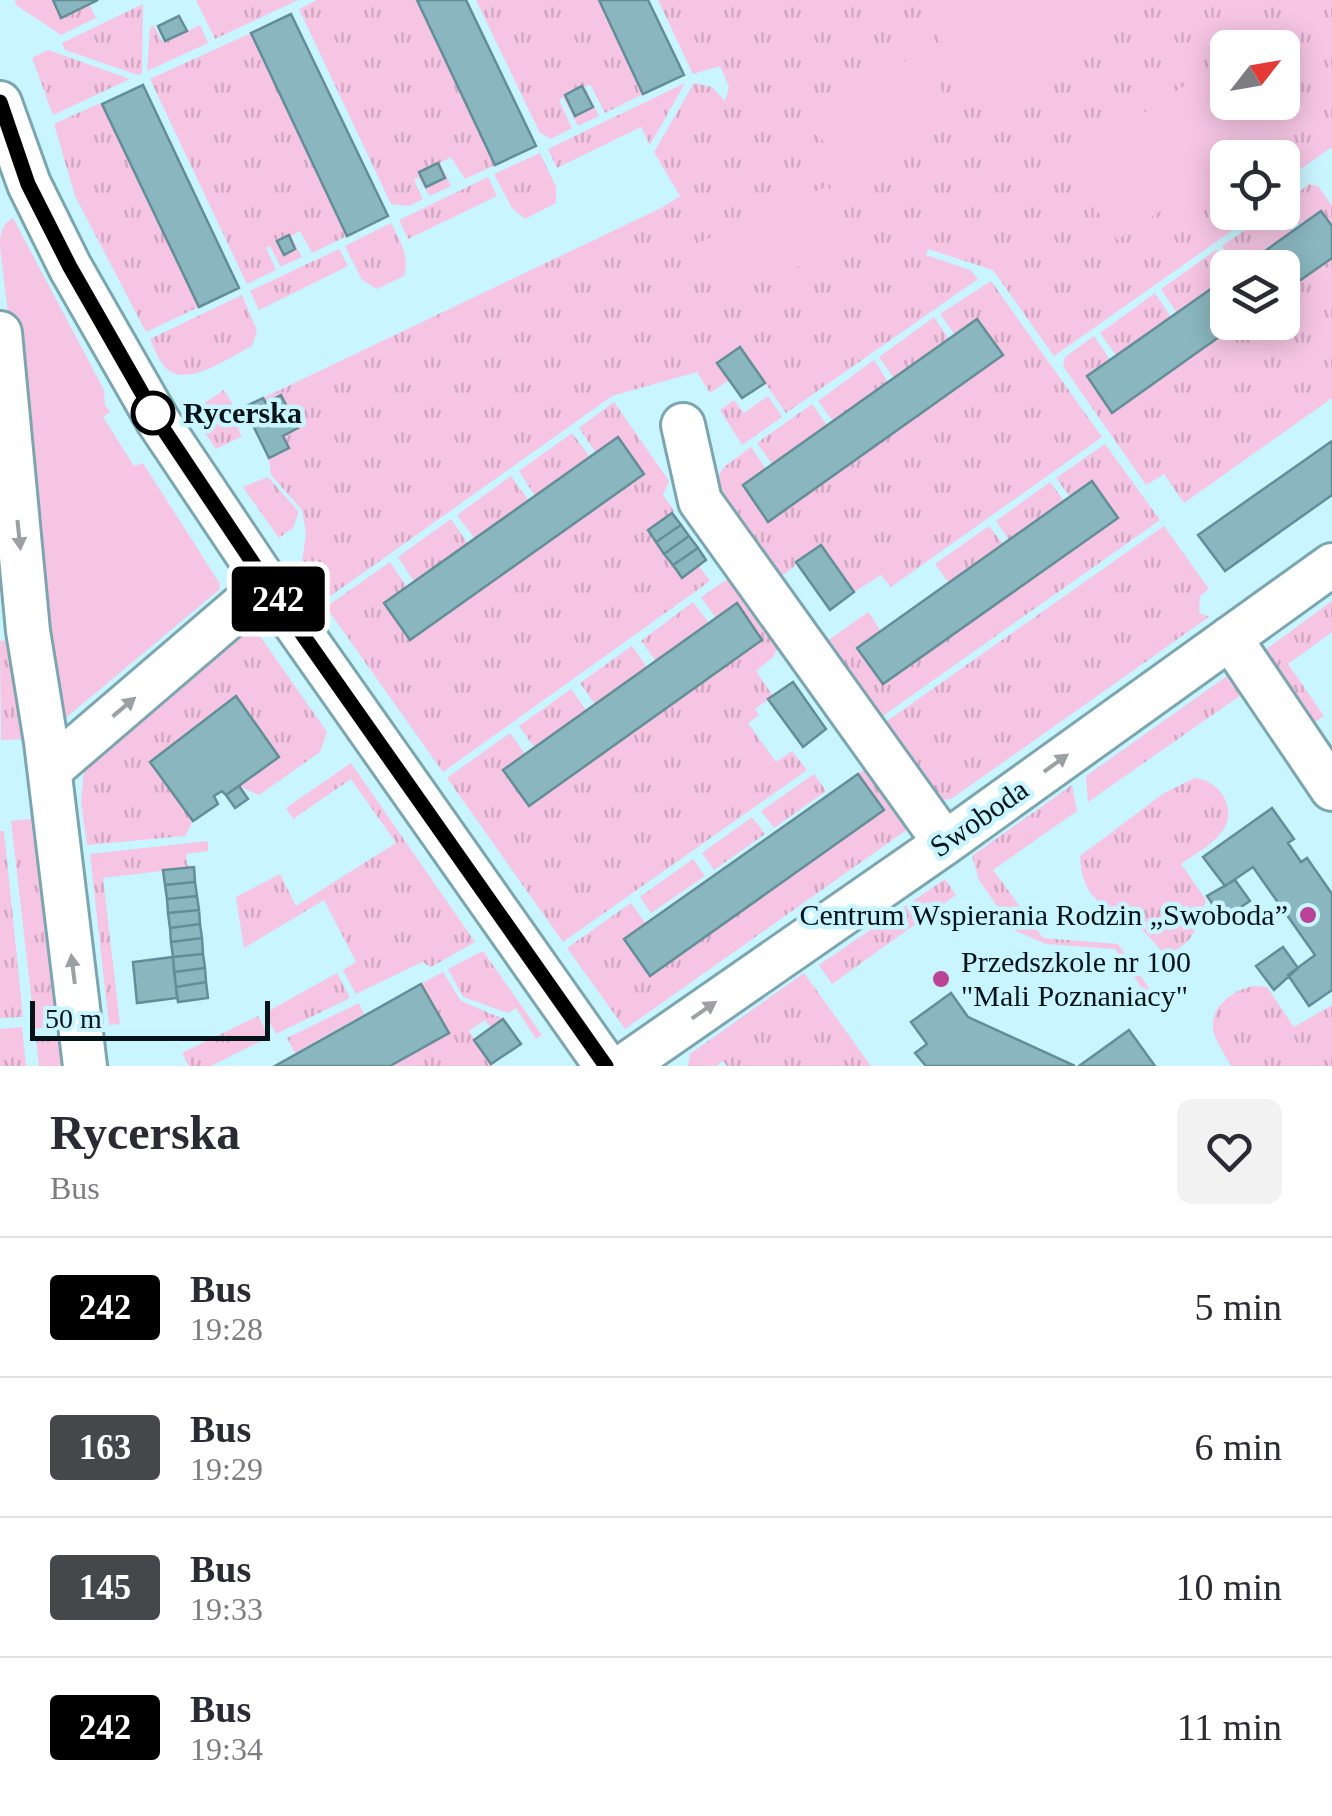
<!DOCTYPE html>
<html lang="en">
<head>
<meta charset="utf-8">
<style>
	:root { --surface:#fff; --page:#f2f2f3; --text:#2b2b33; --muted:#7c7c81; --line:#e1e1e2 }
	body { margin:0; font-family:"Times New Roman",serif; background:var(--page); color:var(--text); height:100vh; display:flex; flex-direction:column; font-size:38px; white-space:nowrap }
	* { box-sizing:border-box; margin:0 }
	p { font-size:32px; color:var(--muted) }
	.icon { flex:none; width:55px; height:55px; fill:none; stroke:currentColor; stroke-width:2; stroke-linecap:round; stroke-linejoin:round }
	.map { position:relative; height:1066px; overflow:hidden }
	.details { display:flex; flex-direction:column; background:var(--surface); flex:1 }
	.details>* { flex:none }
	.badge { padding:0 20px; border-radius:8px; font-size:35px; line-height:65px }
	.needle { width:65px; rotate:59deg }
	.fabs { position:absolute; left:1210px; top:30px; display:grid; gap:20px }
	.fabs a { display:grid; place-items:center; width:90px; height:90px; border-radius:15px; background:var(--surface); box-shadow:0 5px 25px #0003; font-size:50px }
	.scale { position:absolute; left:30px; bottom:25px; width:240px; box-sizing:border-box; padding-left:10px; border:5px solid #041418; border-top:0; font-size:28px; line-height:35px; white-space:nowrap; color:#041418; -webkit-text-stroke:8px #c8f5ff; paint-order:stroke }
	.map>.badge { position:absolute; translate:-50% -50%; box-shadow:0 0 0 5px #fff }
	.round { display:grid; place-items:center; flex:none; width:105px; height:105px; border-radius:15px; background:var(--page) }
	.summary { display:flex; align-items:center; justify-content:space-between; height:170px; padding:0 50px }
	h1 { font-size:48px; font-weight:600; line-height:75px }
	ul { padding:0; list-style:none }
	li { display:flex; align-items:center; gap:30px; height:140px; padding:0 50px; border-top:2px solid var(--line) }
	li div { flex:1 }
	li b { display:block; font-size:38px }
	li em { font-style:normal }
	li .badge { min-width:110px; font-weight:700; text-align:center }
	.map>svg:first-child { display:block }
	.grass { fill:url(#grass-tufts); fill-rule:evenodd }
	.garden { fill:#f5c5e3 }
	.building { fill:#8ab6bf; stroke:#648e97; stroke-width:2.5 }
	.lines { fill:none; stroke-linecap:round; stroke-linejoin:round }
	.minor-casing { stroke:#7ba6af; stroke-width:48 }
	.minor { stroke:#fff; stroke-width:42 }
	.oneway { fill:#9ba1a3 }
	.line-casing { stroke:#fff; stroke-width:22 }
	.line { stroke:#000; stroke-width:15 }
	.stop-dot { fill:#fff; stroke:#000; stroke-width:5 }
	.poi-dot { fill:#ba4398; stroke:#c8f5ff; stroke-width:4 }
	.labels { text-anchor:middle; stroke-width:9; stroke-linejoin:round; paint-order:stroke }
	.stop-label { font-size:30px; font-weight:bold; fill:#041418; stroke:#c8f5ff; text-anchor:start }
	.street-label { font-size:30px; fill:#041418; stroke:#c8f5ff }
	.poi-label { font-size:30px; fill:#041418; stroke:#c8f5ff; text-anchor:end }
</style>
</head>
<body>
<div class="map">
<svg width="1332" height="1066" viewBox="0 0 1332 1066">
	<defs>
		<pattern id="grass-tufts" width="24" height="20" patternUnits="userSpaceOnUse" patternTransform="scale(2.5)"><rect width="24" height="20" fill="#f5c5e3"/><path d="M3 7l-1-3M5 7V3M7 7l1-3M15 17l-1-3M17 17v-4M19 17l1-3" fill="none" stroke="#d0a8c2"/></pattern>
	</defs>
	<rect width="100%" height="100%" fill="#c8f5ff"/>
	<path class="grass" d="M15 0H53L62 17 89 4 96 18 61 35 16 5Z
		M196 0H298L215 39Z
		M317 0H417L495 165 465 179 451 157 440 163 451 186 430 196 418 177 414 180 423 199 409 206 391 204 299 9Z
		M476 0H599L643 94 605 113 590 84 585 87 599 116 578 126 563 97 559 100 572 128 551 139 540 133Z
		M658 0H1332V147L1295 173 1283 190 1282 158H1228V212L1257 213 1054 356 993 270 928 249 926 255 970 270 978 279 786 413 740 347 718 362 729 380 710 393 697 372 612 396 322 602 301 571 306 533 302 510 271 475 269 458 289 448 283 436 298 427 281 396 266 403 263 398 661 208 680 196 654 152 694 83 712 87 725 101 729 87 720 66 693 74ZM1228 48H1282V102H1228Z
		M143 4 142 73 138 75 65 50 62 43Z
		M200 25 208 43 147 71 150 28 154 26 163 43Z
		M251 33 347 236 312 253 300 231 291 236 302 257 281 267 270 246 266 248 276 270 247 284 150 79Z
		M48 50 130 79 53 115 32 58Z
		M685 83 650 145 641 127 557 168 548 149Z
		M98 104H102L199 307 146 332 75 196 54 124Z
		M540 153 556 187V203L525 219 512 208 494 174Z
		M488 177 497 196 408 239 399 220Z
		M1309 184 1318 186 1332 206V226H1300L1283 204Z
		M1270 213H1279L1293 231 1237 267 1222 246Z
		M391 223C400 241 410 255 404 276L377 289 362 280 345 246Z
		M339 249 348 266 259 310 250 291Z
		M1216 250 1228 267 1227 277 1177 313 1161 289Z
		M1332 258V398L1184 503 1164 474 1146 485 1063 366 1065 357 1094 336 1110 360 1087 377 1113 412 1240 323 1282 322 1283 293Z
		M991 281 1102 437 891 587 881 575 854 592 821 545 777 580 716 491 717 478 724 467 751 447 766 469 743 486 769 521 1002 356 955 335 940 314Z
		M1155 293 1171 317 1116 355 1100 333Z
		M242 295 257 331 252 346C231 356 185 390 165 367 158 359 154 348 150 339Z
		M934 317 949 339 894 378 879 357Z
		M874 360 888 382 833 421 818 401Z
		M224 390 245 425 238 429 242 436 216 449 197 421 206 402Z
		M768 396 782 417 742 445 720 410 734 400 744 413Z
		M614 402 669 481 663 495 674 511 648 531 682 577 699 566 710 581 443 772 326 607 390 562 407 587 384 604 410 639 644 474 619 438 596 453 579 428Z
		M812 404 827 425 772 464 757 443Z
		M572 433 590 457 535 496 519 471Z
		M1105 444 1160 520 877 720 822 645 868 612 881 631 858 648 883 684 1117 518 1070 497 1056 478Z
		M511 476 529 501 475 539 457 515Z
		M268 477 299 512 293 528 279 538 243 487Z
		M1050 482 1064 501 1009 540 996 521Z
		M451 519 468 544 414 582 398 557Z
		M989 526 1003 544 949 583 935 564Z
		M1164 526 1209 589 1200 596 1199 613 1209 617 951 799 938 800 880 726Z
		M729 578 779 646 773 657 756 671 773 696 755 709 759 715 748 723 776 762 792 751 807 770 563 942 447 778 510 733 525 754 503 770 529 806 762 640 737 604 716 618 701 597Z
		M1332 601V632L1288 664 1324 716 1310 725 1261 653Z
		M693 602 709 623 656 661 641 641Z
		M257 632 327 732 320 752 259 795 239 786 279 757 235 697 151 762 193 821 185 836 87 845 81 802 84 770 246 633Z
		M10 640 30 739 1 740 0 641Z
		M632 646 647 667 595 704 580 683Z
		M1237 669 1251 688 1088 802 1086 776Z
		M571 689 586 710 534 747 519 726Z
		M351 763 475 942 431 967 422 962 356 994 343 970 356 962 324 900 244 948 236 897 280 874 296 906 396 843 351 779 293 819 286 808Z
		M872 764 909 824 908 829 625 1029 567 948 631 903 646 924 624 940 650 975 883 810 858 774Z
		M814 774 826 791 774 828 761 811Z
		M1195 778C1221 781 1239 810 1221 833 1212 845 1193 855 1181 864L1206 900C1195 930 1196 942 1165 955 1156 945 1148 934 1137 926 1104 903 1082 902 1080 856L1164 793Z
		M1072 785 1077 811 993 870 1043 938 1118 944 1153 994 1148 997 1115 949 1046 944 1014 930 979 880 972 856Z
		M752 817 765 834 714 870 702 853Z
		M39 818 63 1024 35 1029 11 821Z
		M0 831H4L23 1017 0 1018Z
		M208 841V851L186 854 187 865 194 867 103 878 120 1024 109 1025 90 854Z
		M693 859 705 876 651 913 640 897Z
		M945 879 956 895 832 984 819 965Z
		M483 951 542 1035 536 1039 516 1008 508 1013 463 997 448 969Z
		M443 972 461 1001 503 1019 491 1028 485 1020 469 1031 492 1066H390L448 1033 421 984Z
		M337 973 350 998 276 1034 265 1013Z
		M804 973 871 1066H727L723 1061 716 1066H688L690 1054Z
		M1254 986 1267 987 1294 1027 1332 1005V1066H1231C1226 1056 1215 1041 1213 1029 1210 1006 1235 989 1254 986Z
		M359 1003 364 1014 295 1053 287 1038Z
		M258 1016 269 1037 211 1066H189L182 1053Z
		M22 1027 26 1066H0V1029Z
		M63 1036 67 1066H39L36 1039Z"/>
	<path class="garden" d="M928 0H1108L1123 23 986 111 919 6Z
		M918 53 956 113 849 181 810 121Z
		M1217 64 1227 81 1228 102 1242 103 1267 141 1242 157 1228 158 1227 167 1117 240 1066 164Z
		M828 186 853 243 720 300 696 244Z
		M13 218 104 390 105 405 110 412 103 417 134 466 143 463 220 584V589L56 726 0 246C0 235 2 223 13 218Z"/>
	<path class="building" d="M53 0H98L61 18Z
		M417 0H466L536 146 495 165Z
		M599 0H648L684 75 643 94Z
		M291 14 388 216 347 236 251 33Z
		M179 16 187 31 165 41 158 26Z
		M143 85 239 288 199 307 102 104Z
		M582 86 593 107 575 116 565 95Z
		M438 163 445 178 426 187 419 172Z
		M1321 211 1332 226V258L1282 293V268H1241Z
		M289 235 295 249 284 255 277 241Z
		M1228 277V322H1240L1112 413 1087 376Z
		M977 319 1003 355 768 522 743 485Z
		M740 347 765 383 742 398 717 363Z
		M281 395 298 428 283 436 289 448 269 458 244 407 263 398 266 403Z
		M618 437 644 474 410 640 384 603Z
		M1332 441V495L1225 571 1198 535Z
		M1092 481 1118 518 883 684 857 648Z
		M672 513 681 525 656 542 648 530Z
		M681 525 689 536 664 554 656 542Z
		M689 536 698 548 673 565 664 554Z
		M821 545 854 592 830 610 796 562Z
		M698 548 706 560 682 578 673 565Z
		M737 603 762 640 529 806 503 770Z
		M793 682 826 729 803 747 768 699Z
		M236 696 279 757 226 795 222 791 214 796 218 804 193 821 150 762Z
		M858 774 884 810 650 976 624 939Z
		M239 786 248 799 235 808 226 795Z
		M1272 808 1294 839 1288 843 1301 862 1307 858 1332 894V990L1309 1006 1288 975 1315 955 1253 867 1225 886 1203 857Z
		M194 867 195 882 165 885 163 870Z
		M1235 880 1250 901 1223 919 1207 896Z
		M195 882 197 896 167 899 165 885Z
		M197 896 199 910 168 913 167 899Z
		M199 910 200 924 170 928 168 913Z
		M200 924 202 938 171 942 170 928Z
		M202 938 203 954 173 957 171 942Z
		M1283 947 1298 968 1274 990 1256 966Z
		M203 954 205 968 174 972 173 957Z
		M173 957 177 998 137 1003 133 962Z
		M205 968 206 982 176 987 174 972Z
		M206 982 208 998 178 1002 176 987Z
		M421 984 449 1033 390 1066H275Z
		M951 993 968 1017 1075 1066H926L915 1053 927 1044 911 1022Z
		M503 1019 521 1044 491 1064 474 1040Z
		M1129 1030 1155 1066H1079Z"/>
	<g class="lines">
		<defs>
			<path id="minor" d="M0 103 29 184 70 267 158 421 267 584 606 1066
				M0 333 28 631 46 742 85 1066
				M683 425 700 501 945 843
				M1230 638 1332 789
				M50 770 267 584
				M624 1066 945 843 1332 565"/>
		</defs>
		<use href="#minor" class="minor-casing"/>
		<use href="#minor" class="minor"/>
	</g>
	<defs><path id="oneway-solid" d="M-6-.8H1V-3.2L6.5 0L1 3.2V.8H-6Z" transform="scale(2.5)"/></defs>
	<g class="oneway">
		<use href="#oneway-solid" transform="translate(19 535) rotate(84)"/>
		<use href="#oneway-solid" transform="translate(124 707) rotate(-40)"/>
		<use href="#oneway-solid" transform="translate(1056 763) rotate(-36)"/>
		<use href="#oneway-solid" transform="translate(73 969) rotate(-97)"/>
		<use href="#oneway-solid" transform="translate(704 1010) rotate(-35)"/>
	</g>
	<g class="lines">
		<defs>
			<path id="line" d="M0 102 28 184 70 267 158 421 267 584 606 1066"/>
		</defs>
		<use href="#line" class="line-casing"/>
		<use href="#line" class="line"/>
	</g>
	<circle class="stop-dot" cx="153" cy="413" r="20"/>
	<g class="poi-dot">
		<circle cx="1308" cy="915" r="10"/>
		<circle cx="941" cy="979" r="10"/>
	</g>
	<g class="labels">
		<g class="stop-label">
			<text x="183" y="423">Rycerska</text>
		</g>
		<g class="street-label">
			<text transform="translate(979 818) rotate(-35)" y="10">Swoboda</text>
		</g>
		<g class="poi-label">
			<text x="1288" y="925">Centrum Wspierania Rodzin „Swoboda”</text>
			<text x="961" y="972" text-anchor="start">Przedszkole nr 100<tspan x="961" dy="34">"Mali Poznaniacy"</tspan></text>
		</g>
	</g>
</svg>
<div class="fabs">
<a><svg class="needle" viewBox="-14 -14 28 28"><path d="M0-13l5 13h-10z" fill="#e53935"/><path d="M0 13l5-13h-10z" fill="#7c7c81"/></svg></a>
<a><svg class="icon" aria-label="locate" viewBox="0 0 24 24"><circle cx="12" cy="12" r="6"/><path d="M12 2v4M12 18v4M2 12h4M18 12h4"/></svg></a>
<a><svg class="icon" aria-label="layers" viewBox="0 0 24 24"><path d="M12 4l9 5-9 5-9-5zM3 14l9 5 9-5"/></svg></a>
</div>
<div class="scale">50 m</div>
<b class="badge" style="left:278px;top:599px;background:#000;color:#fff">242</b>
</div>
<section class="details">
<div class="summary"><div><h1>Rycerska</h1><p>Bus</p></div><a class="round"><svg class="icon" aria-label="heart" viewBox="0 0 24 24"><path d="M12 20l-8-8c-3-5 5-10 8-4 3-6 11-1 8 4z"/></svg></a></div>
<ul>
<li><span class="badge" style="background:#000;color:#fff">242</span><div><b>Bus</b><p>19:28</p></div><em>5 min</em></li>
<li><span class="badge" style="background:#45484a;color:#fff">163</span><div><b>Bus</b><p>19:29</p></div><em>6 min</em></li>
<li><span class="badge" style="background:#45484a;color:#fff">145</span><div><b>Bus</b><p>19:33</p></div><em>10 min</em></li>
<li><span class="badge" style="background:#000;color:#fff">242</span><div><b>Bus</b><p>19:34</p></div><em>11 min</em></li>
</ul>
</section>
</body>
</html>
